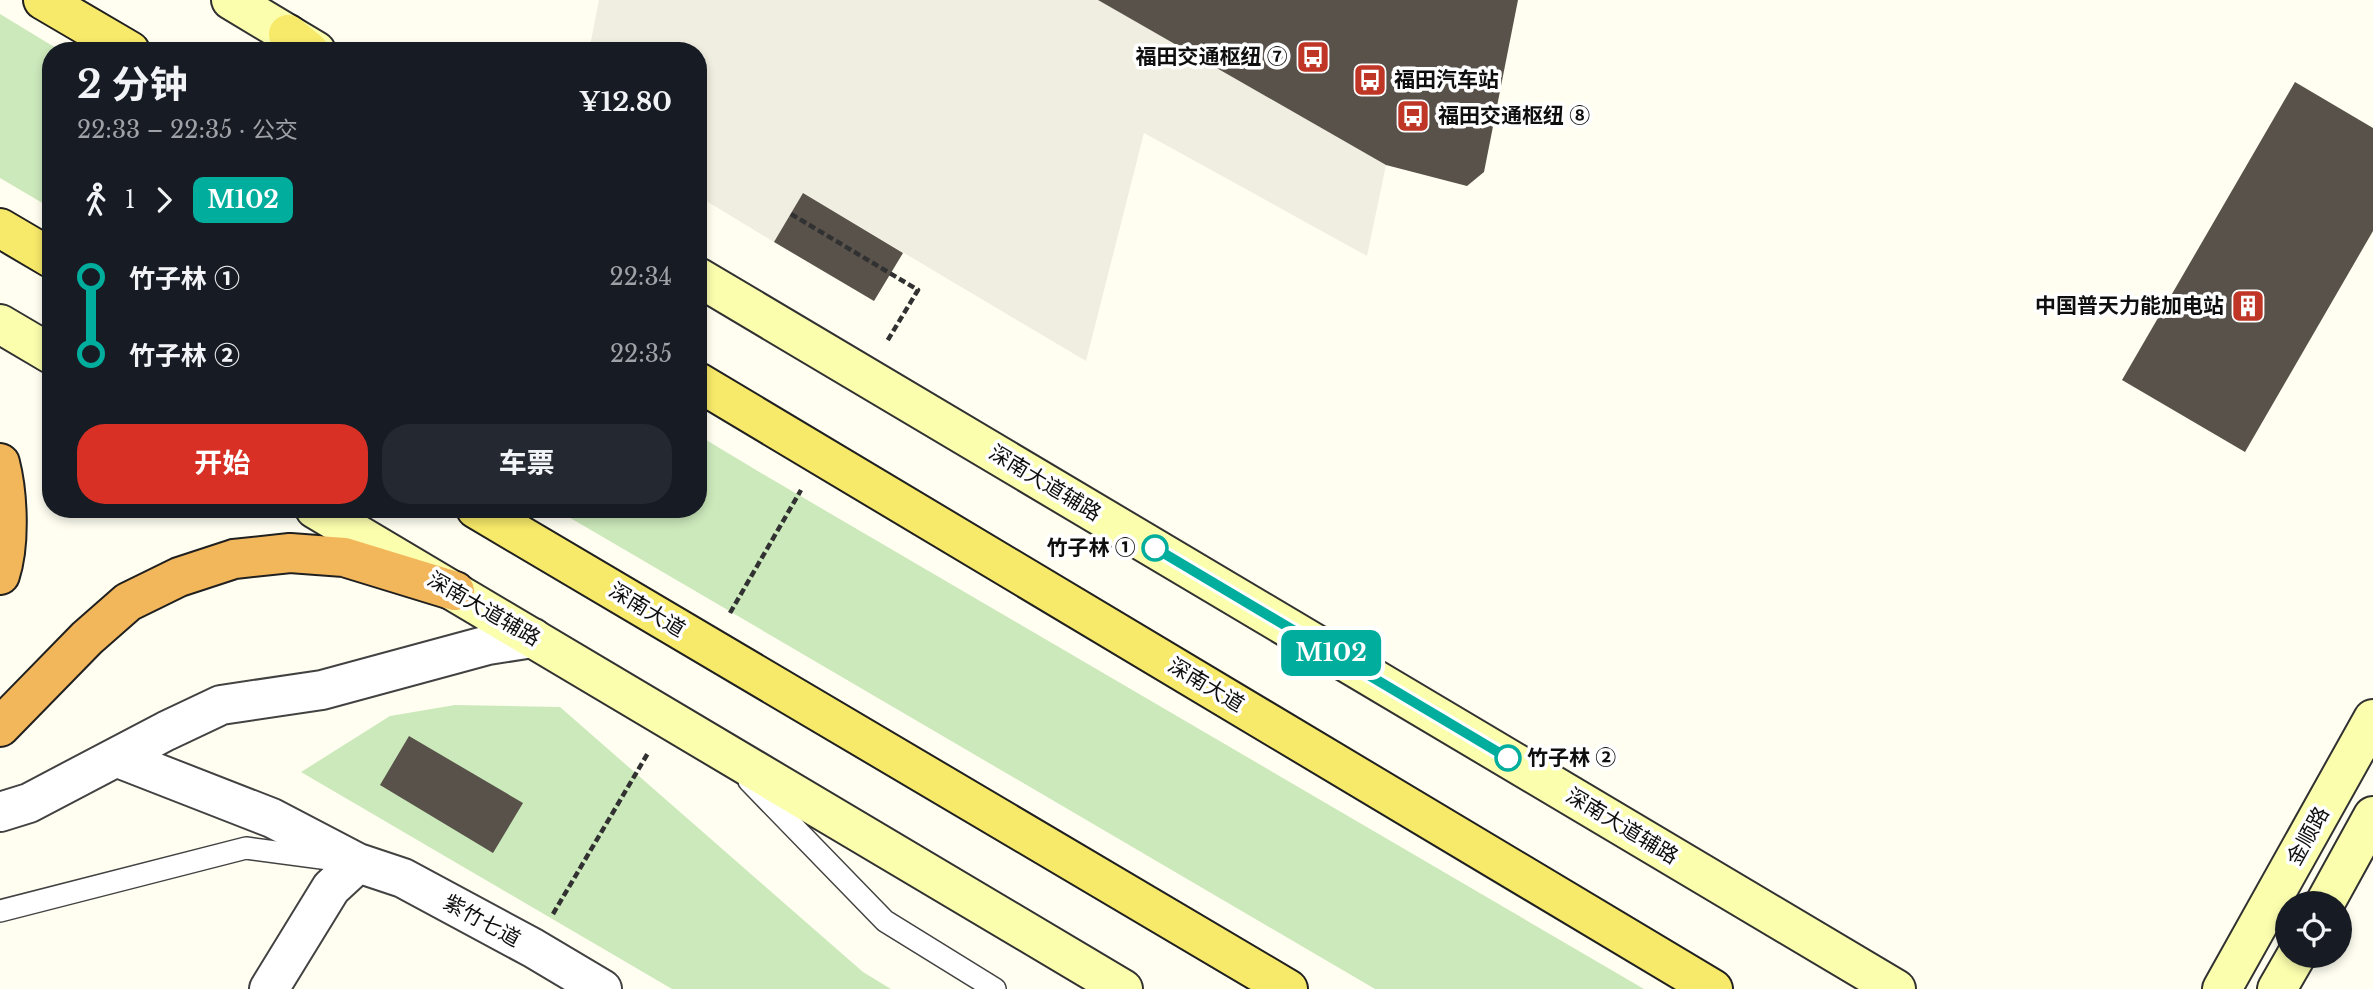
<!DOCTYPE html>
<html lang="zh">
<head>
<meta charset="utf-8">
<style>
	:root { --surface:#171b24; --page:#242831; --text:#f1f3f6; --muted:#9ea1a6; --accent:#d93025 }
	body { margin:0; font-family:"Libre Baskerville","Noto Sans SC",serif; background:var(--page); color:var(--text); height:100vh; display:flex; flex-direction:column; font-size:26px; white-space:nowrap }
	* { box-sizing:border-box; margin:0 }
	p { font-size:23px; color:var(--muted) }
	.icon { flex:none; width:38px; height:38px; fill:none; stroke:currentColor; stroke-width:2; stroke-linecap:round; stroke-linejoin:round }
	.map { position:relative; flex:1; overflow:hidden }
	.panel { position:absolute; left:42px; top:42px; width:665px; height:476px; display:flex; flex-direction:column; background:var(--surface); border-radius:28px; box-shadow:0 4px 10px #0003 }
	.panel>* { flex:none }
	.badge { padding:0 14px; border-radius:10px; font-size:24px; line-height:46px }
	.fabs { position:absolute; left:2275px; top:891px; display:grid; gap:14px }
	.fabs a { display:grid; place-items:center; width:77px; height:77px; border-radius:50%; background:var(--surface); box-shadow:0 4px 10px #0003; font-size:35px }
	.map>.badge { position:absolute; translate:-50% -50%; box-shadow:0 0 0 4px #fff }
	.legs { display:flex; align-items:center; gap:10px; height:77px; padding:0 35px; font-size:23px }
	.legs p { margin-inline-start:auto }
	.head { display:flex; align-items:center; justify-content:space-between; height:119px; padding:0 35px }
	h1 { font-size:38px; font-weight:700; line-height:52px }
	.cta { display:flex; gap:14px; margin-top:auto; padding:14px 35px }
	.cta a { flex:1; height:80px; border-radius:28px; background:var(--accent); color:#fff; font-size:28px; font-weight:700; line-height:80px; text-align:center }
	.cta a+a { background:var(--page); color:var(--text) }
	ul { padding:0 35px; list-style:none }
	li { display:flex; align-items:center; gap:24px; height:77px; font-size:26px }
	li i { display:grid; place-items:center; width:10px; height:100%; margin:0 9px; background:currentColor }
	li i::after { content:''; width:18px; height:18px; margin:-9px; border:5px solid; border-radius:50%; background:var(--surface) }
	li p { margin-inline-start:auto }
	li:first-child i { background:linear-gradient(#0000 50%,currentColor 0) }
	li:last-child i { background:linear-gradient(currentColor 50%,#0000 0) }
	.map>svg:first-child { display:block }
	.green { fill:#cce9bb }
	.plaza { fill:#efeee0 }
	.building { fill:#58524b }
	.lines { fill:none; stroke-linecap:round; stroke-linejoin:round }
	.lane-casing { stroke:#424242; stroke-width:24 }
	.street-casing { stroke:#424242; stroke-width:42 }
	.secondary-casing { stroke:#313131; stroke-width:42 }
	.primary-casing { stroke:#202020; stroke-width:42 }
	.highway-casing { stroke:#202020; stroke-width:42 }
	.path { stroke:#313131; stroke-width:4.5; stroke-dasharray:7 3.5; stroke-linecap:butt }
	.lane { stroke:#fff; stroke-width:21 }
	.street { stroke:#fff; stroke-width:38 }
	.secondary { stroke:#fbfead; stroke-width:38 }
	.primary { stroke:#f7e969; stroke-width:38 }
	.highway { stroke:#f3b75b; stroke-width:38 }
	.line-1-casing { stroke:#fff; stroke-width:16 }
	.line-1 { stroke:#01ad9c; stroke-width:10 }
	.stop-1-dot { fill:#fff; stroke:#01ad9c; stroke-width:3.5 }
	.labels { text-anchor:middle; stroke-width:7; stroke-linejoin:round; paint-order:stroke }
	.poi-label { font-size:21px; font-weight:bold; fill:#0f0f0f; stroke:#fff; text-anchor:end }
	.street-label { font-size:21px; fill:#0f0f0f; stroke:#fff }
	.stop-label { font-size:21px; font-weight:bold; fill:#0f0f0f; stroke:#fff; text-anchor:end }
</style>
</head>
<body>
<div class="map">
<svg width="2373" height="989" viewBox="0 0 2373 989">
	<rect width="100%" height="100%" fill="#fffef1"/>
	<path class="green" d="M0 14 61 51H51V208L0 178Z
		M698 435 761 473 1644 989H1375L555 509H698Z
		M455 705 560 707 863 972 891 989H672L301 772 390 716Z"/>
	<path class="plaza" d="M599 0H1098L1386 165 1367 256 1144 133 1086 361 803 193 774 242 698 196V51H589Z"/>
	<path class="building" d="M1098 0H1518L1484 172 1467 186 1386 165Z
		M2295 82 2373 128V231L2245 452 2122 380Z
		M803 193 903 253 874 301 774 242Z
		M409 736 523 803 493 853 380 785Z"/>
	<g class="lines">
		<defs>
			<path id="lane" d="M749 781 885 921 995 989
				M0 911 246 848 329 859"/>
			<path id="street" d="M118 758 272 818 358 863 403 878 533 948 602 989
				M0 812 29 803 166 731 221 705 322 690 488 645 533 638
				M269 989 331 888 358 863"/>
			<path id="secondary" d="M231 0 316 51
				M698 277 1896 989
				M0 324 51 354
				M315 509 1123 989
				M2325 903 2373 816
				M2222 989 2373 719
				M2277 989 2296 956"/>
			<path id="primary" d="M43 0 130 51
				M288 34 309 51
				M0 228 51 258
				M698 382 1713 989
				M476 509 1288 989"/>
			<path id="highway" d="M0 463C8 494 10 545 0 575
				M0 727 87 638 128 602 179 577 234 559 290 553 344 557 455 591"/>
		</defs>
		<use href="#lane" class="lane-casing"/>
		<use href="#street" class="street-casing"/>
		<use href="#secondary" class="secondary-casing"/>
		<use href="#primary" class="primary-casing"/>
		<use href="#highway" class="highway-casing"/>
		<path class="path" d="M791 214 918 290 886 343
			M730 613 801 490
			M553 914 648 753"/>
		<use href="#lane" class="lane"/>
		<use href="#street" class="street"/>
		<use href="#secondary" class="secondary"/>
		<use href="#primary" class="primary"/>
		<use href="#highway" class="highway"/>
	</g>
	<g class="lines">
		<defs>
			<path id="line-1" d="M1155 548 1508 758"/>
		</defs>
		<use href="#line-1" class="line-1-casing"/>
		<use href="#line-1" class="line-1"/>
	</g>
	<defs>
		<symbol id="bus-square" viewBox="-11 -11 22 22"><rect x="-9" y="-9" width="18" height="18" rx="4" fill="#bf3627" stroke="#fff"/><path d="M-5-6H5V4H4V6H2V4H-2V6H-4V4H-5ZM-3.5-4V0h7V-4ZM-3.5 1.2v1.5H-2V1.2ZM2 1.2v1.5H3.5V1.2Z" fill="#fff"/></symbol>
		<symbol id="building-square" viewBox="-11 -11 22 22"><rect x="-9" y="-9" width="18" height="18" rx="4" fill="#bf3627" stroke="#fff"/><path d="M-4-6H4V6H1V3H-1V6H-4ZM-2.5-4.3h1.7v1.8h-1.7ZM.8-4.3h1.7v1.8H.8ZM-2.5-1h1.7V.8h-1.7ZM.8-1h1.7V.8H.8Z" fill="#fff"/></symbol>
	</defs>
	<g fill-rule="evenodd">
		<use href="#bus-square" x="1294" y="38" width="38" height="38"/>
		<use href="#bus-square" x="1351" y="61" width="38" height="38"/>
		<use href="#bus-square" x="1394" y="97" width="38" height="38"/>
		<use href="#building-square" x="2229" y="287" width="38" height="38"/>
	</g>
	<g class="stop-1-dot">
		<circle cx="1155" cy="548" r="12"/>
		<circle cx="1508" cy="758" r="12"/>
	</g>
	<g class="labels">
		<g class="poi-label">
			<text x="1288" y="64">福田交通枢纽 ⑦</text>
			<text x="1394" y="87" text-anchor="start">福田汽车站</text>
			<text x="1438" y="123" text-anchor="start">福田交通枢纽 ⑧</text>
			<text x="2224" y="313">中国普天力能加电站</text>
		</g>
		<g class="street-label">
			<text transform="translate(1045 483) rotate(31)" y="7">深南大道辅路</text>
			<text transform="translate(484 609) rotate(30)" y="7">深南大道辅路</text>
			<text transform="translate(647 610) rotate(31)" y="7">深南大道</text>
			<text transform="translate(1206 685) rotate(31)" y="7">深南大道</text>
			<text transform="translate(1622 826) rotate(31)" y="7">深南大道辅路</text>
			<text transform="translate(2308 836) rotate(-61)" y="7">金顺路</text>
			<text transform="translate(482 921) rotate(29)" y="7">紫竹七道</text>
		</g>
		<g class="stop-label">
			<text x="1136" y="555">竹子林 ①</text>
			<text x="1527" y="765" text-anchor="start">竹子林 ②</text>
		</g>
	</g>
</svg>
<div class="fabs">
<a><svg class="icon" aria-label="locate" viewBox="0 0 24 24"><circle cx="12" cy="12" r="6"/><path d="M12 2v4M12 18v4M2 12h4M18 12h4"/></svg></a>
</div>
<b class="badge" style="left:1331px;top:653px;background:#01ad9c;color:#fff">M102</b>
<section class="panel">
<div class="head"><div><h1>2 分钟</h1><p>22:33 – 22:35 · 公交</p></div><b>¥12.80</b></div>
<div class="legs"><svg class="icon" aria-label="walk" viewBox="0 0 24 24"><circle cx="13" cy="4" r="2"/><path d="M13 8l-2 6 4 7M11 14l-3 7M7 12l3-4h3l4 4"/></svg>1<svg class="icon" aria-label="forward" viewBox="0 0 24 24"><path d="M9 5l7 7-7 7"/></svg><b class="badge" style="background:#01ad9c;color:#fff">M102</b></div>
<ul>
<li><i style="color:#01ad9c"></i><b>竹子林 ①</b><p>22:34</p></li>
<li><i style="color:#01ad9c"></i><b>竹子林 ②</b><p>22:35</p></li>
</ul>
<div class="cta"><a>开始</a><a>车票</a></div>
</section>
</div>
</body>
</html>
